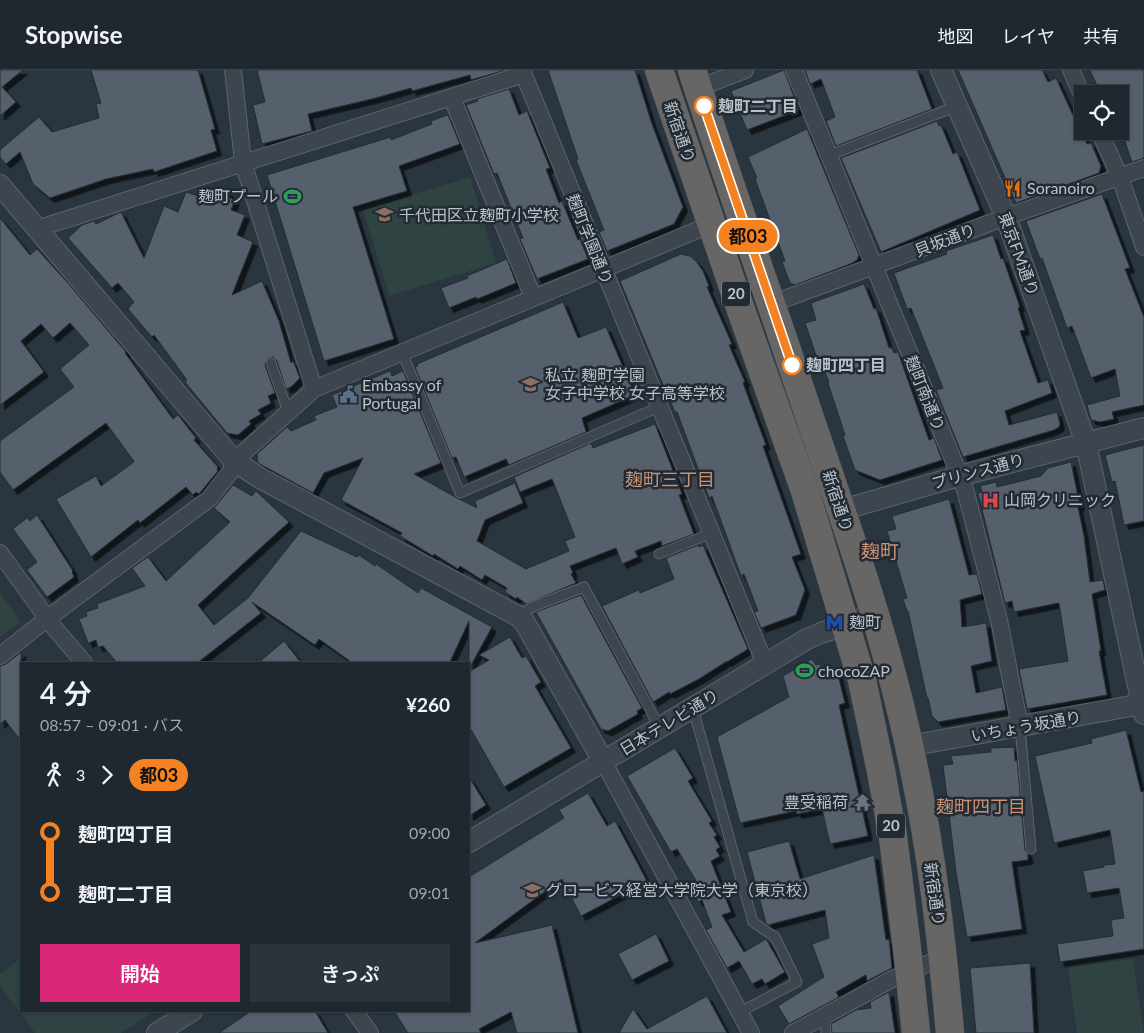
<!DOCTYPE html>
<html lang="ja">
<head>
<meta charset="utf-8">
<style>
	:root { --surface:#1f282f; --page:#2c343b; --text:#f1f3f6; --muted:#a1a6aa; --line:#3c444b; --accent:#db2777 }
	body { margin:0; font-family:Lato,"Noto Sans JP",sans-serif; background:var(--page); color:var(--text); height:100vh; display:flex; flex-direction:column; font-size:19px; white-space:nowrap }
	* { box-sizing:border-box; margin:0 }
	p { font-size:16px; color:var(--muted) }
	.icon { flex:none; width:28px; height:28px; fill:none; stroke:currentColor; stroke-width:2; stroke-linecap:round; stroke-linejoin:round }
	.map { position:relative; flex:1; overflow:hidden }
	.drawer { position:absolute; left:20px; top:592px; width:450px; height:350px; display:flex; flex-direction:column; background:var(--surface); border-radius:0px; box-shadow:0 1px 4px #0004,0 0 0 1px var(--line) }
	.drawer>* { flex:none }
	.badge { padding:0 10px; border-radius:16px; font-size:18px; line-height:32px }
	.buttons { position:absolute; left:1074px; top:15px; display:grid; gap:10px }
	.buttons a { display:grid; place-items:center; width:55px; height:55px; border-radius:0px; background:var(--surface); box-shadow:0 1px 4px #0004,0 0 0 1px var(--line); font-size:25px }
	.map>.badge { position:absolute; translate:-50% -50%; box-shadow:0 0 0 2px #fff }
	.legs { display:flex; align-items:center; gap:8px; height:55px; padding:0 20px; font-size:16px }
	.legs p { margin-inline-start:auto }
	.head { display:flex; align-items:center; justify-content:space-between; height:85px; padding:0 20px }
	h1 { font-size:28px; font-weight:600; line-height:38px }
	.cta { display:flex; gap:10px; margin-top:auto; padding:10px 20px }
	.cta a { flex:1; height:58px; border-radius:0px; background:var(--accent); color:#fff; font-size:20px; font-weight:600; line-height:58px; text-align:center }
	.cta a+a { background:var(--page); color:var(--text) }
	ul { padding:0 20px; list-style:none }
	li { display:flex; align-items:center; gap:18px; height:60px; font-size:19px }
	li i { display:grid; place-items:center; width:8px; height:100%; margin:0 6px; background:currentColor }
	li i::after { content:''; width:12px; height:12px; margin:-6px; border:4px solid; border-radius:50%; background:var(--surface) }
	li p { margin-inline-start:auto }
	li:first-child i { background:linear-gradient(#0000 50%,currentColor 0) }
	li:last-child i { background:linear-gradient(currentColor 50%,#0000 0) }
	header { display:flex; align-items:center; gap:30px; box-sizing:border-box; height:70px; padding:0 25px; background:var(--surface); border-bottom:1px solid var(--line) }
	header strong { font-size:24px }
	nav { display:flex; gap:28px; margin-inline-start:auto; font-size:18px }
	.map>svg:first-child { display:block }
	.green { fill:#2e4342 }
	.building { fill:#55606c; stroke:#242d36; filter:url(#shadow) }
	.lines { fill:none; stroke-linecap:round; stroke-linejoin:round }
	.service-casing { stroke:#5b646c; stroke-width:11 }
	.minor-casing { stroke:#5b646c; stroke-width:18 }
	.tertiary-casing { stroke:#5b646c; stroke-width:22 }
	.trunk-casing { stroke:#485159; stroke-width:29 }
	.service { stroke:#3d464f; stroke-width:9 }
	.minor { stroke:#3d464f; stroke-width:16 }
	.tertiary { stroke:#3d464f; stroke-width:20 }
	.trunk { stroke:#686665; stroke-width:28 }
	.line-1-casing { stroke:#fff; stroke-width:11 }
	.line-1 { stroke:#f58220; stroke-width:8 }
	.stop-1-dot { fill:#fff; stroke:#f58220; stroke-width:2.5 }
	.labels { text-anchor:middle; stroke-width:5; stroke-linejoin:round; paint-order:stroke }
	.shield { fill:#222b34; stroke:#8c949c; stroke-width:1 }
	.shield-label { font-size:15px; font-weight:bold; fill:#bac1c9 }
	.stop-label { font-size:16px; font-weight:bold; fill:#bac1c9; stroke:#222b34; text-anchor:start }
	.street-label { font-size:16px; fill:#bac1c9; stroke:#222b34 }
	.poi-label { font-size:16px; fill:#bac1c9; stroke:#222b34; text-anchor:start }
	.neighbourhood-label { font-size:18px; fill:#ca9275; stroke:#222b34 }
	.quarter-label { font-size:19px; fill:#ca9275; stroke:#222b34 }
</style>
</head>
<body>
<header>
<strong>Stopwise</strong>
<nav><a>地図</a><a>レイヤ</a><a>共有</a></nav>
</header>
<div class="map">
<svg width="1144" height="963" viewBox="0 0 1144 963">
	<defs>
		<filter id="shadow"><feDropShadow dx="4.5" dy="4.5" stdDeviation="0" flood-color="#0009"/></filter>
	</defs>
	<rect width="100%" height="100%" fill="#29353f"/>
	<path class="green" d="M470 107 496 193 389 226 363 140Z
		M0 522 21 552 0 567Z
		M21 888V941H156L121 963H35L0 916V904Z
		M1133 889 1144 963H1077L1068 898Z"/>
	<path class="building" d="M0 0H23L2 17 16 32 0 46Z
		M91 0H198L215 59 211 60 217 81 154 102 153 99 106 109 50 128 33 114 20 82 6 94 0 87V80L39 47 52 62 99 48 96 34 101 33Z
		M257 0H501L502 1 471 10 470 5 412 21 411 18 372 29 308 44 312 61 262 74 253 35 265 32Z
		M548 0H635L651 51 683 137 674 154 607 181 599 162 604 160 576 90 578 89Z
		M784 0 799 40 747 60 731 21Z
		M805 0H917L932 39 836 76 826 51 835 47 821 9 810 14Z
		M958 0H1042L1048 12 1056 8 1077 54 1079 53 1087 74 1091 73 1101 96 1099 103 1016 133Z
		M1090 0H1144V88L1132 92 1120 57V24H1107L1104 18 1099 20Z
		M509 19 519 45 527 41 550 98 546 99 559 133 562 131 578 170 580 169 588 189 537 209 520 169 523 168 497 103 494 104 466 35 478 31 477 29Z
		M448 45 460 74 399 96 407 121 353 137 394 269 324 291 267 105 391 67V70L432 54 431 51Z
		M937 51 939 56 941 55 953 84 957 82 980 140 881 182 841 88Z
		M807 59 859 185 857 190 850 194 795 215 790 213 782 192 785 191 755 109 757 108 748 87Z
		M204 117 212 121 214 117 230 123 228 127 235 130 231 140 245 145 237 165 253 172 232 225 262 211 279 251 291 293 293 291 300 308 291 317 286 319 277 291 273 287 267 289 265 295 275 323 268 326 271 333 258 340 261 344 249 351 251 354 238 365 227 363 185 312 187 310 154 265 152 267 128 239 134 232 118 213 112 218 68 168 82 155 94 151 96 154 121 142 144 188 164 136 178 142 186 122 201 127Z
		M1102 124 1130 198 1125 199 1144 247V335L1112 342 1114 349 1100 352 1091 350 1087 335 1120 326 1115 299 1091 308 1072 256 1067 258 1042 188 1040 189 1026 151Z
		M0 148 30 185 37 179 67 212 126 282 125 283 173 349 178 345 196 368 194 370 218 397 217 399 218 401 199 424 196 422 193 425 186 417 140 453 138 450 91 487 56 429 96 406 101 416 134 392 133 390 106 353 13 420 0 402V371L74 317 60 299 89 275 70 253 53 268 41 254 21 271 44 302 0 335Z
		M993 165 1001 189 1003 188 1020 237 1018 238 1025 260 1020 261 1038 313 1048 310 1052 323 1005 341 1009 355 1057 342 1060 354 1059 357 1054 360 963 387 936 320 943 318 911 238 907 239 894 203 947 184 946 181Z
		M681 184 690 186 696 191 703 201 709 216 707 217 732 274 729 275 745 312 743 313 766 375 763 376 801 484 792 487 805 520 796 545 761 558 754 542 758 541 744 504 741 506 712 426 709 428 677 342H675L658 303 620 211Z
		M507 189 516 213 477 229 476 227 449 238 441 218 468 208 467 206Z
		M864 214 874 239 876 238 889 278 891 277 894 283 898 282 929 370 934 368 942 390 880 410 855 400 843 366 845 365 828 313 829 312 820 290 818 291 805 253 816 250 811 233Z
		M563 232 578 268 606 257 635 325 582 348 586 362 509 395 506 389 464 407 456 387 452 388 415 297 418 296 417 294Z
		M390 301 392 306 403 301 441 393 414 404 457 428 477 438 475 431 515 413 523 433 485 450 477 471 526 499 569 481 565 471 575 467 552 409 520 422 514 407 591 373 593 378 655 354 682 424 679 425 694 464 662 476 661 471 635 481 638 487 622 494 616 478 570 496 573 503 571 504 576 513 526 534 517 527 516 529 505 522 507 518 485 505 482 510 460 496 458 499 434 484 433 486 400 466 402 463 341 430 363 388 324 403 313 423 258 393 257 384 287 357 291 361 316 350 314 346 337 337 332 325Z
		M1144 375V451L1124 455 1115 411 1112 412 1105 385Z
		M1071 392 1080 436 1078 437 1084 466 1090 512 1103 510 1105 520 1092 524 1101 581H1099L1107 625 1027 639 1019 599 1068 591 1059 533 1014 542 1012 531 1005 533 978 423 982 422 980 416 996 412 997 417 1041 406 1048 398Z
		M233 415 252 426 256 421 289 452 198 535 214 555 248 528 301 461 357 487 359 485 375 496 376 494 418 523 421 518 492 557 469 599V551L449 594H354L319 569 315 575 252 532 261 543 196 594H118L103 576 98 577 96 570 88 573 79 549 87 546 86 542 98 538 97 534 145 516 132 498 148 487 166 511 230 452 214 438Z
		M949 429 969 505 977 504 982 524 960 530 962 557 986 553 992 591 971 596 976 623 1002 617 1006 640 938 652 932 646 928 628H927L908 541H907L903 529 907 528 887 461 896 459 892 446Z
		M37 445 73 501 72 502 74 507 47 527 27 500 37 492 13 459 27 448 30 451Z
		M698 475 699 477 703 475 748 579 727 592V591L699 609 670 624 669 622 653 632 602 536 639 520 640 523 674 509 666 488Z
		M581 525 642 638 637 641 638 644 608 661 601 659 536 542Z
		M510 567 522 588 526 586 541 612 535 616 571 678 504 717 469 656V602L489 590 479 585Z
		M284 571 302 594H257Z
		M21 582V671L5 650 0 654V596L6 594Z
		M812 589 816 595 820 594 825 606 837 601 845 633 839 635 868 766 830 774 822 739 797 744 796 741 740 753 717 667 789 627 783 606Z
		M1126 660 1141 722 1144 721V879L1060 892 1057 874 1113 866 1111 850 1124 848 1119 818 1087 823 1083 801 1104 797V795L1115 794 1110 760 1054 773 1035 686 1092 673 1091 669Z
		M1014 677 1015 691 1017 690 1025 780 1028 784V790L1012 792 1022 859 967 867 956 802 943 695 953 694 951 686 991 682V678Z
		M675 678 693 708 688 711 712 751 709 753 717 765 714 767 720 777 716 780 720 786 711 791 731 842 722 845 744 882 766 869 785 902 765 914 762 909 752 914 739 891 727 898 706 860 712 857 702 830 698 832 692 816 698 814 677 779 671 782 627 706Z
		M469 707 486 735 469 746Z
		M588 723 607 756 615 751 647 811 581 846 562 809 475 873 552 855 578 963H517L511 942 479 959 481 963H408L394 941H469V807L564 748 559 740Z
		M789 771 800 809 874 785 886 870 889 869 892 898 867 911 866 905 836 922 839 927 789 954 778 936 824 907 812 874 829 868 825 840 768 855 766 853 747 782Z
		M656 864 669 891 632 910 618 884Z
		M1030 893 1034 963H976L970 898Z
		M889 922 895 963H832L831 954 856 940 871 938 870 932Z
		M707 926 727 963H619L633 939 647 959Z
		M251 941H315L328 963H219Z"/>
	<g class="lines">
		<defs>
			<path id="service" d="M830 85 957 36
				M402 282 460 423 659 337
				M271 293 288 342
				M659 484 712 463
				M518 546 532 537 584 517 660 658
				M693 639 753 852 775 867 797 912 740 942
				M1020 657 1031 779
				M824 944 826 963"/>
			<path id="minor" d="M233 0 243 92 314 319
				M522 0 765 594
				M794 0 965 419 999 550 1020 657
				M1071 0 1082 25
				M698 18 745 0
				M452 28 533 227
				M1099 61 1120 107 1144 177
				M36 159 524 4
				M771 234 1006 147 1144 98
				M0 483 52 555 85 594
				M0 586 48 548 209 429 231 401 234 391 314 319 712 154
				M603 691 751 963
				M354 941 370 963
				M793 963 892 909 943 887"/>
			<path id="tertiary" d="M941 0 1006 147 1086 373 1144 644
				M0 115 234 391 260 408 518 546 525 553 603 691
				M814 448 959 406 1144 358
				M909 676 1142 634
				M469 772 807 569 821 563 875 544
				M157 963 192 941"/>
			<path id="trunk" d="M659 0 741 240 805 421 862 610 881 701 893 767 907 879 916 963
				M692 0C731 119 773 238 813 357 851 468 890 579 913 694 932 783 942 873 950 963"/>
		</defs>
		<use href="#service" class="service-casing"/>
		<use href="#minor" class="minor-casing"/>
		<use href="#tertiary" class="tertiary-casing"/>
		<use href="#trunk" class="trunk-casing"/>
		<use href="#service" class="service"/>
		<use href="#minor" class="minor"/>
		<use href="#tertiary" class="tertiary"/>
		<use href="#trunk" class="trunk"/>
	</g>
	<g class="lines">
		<defs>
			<path id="line-1" d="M704 36 792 295"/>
		</defs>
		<use href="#line-1" class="line-1-casing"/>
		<use href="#line-1" class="line-1"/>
	</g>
	<defs>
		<symbol id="restaurant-bare" viewBox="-9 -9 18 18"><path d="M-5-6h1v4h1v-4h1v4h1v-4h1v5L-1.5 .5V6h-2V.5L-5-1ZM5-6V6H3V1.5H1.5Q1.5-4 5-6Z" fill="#e8710a" stroke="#222b34" stroke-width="2.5" paint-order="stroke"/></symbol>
		<symbol id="stadium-bare" viewBox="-9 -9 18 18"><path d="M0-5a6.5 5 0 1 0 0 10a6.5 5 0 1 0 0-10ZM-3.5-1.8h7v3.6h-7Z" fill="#2e9e5b" stroke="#222b34" stroke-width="2.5" paint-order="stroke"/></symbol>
		<symbol id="school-bare" viewBox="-9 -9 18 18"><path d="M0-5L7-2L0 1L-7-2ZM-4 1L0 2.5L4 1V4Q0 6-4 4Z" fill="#8d6e63" stroke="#222b34" stroke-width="2.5" paint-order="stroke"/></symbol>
		<symbol id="civic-bare" viewBox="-9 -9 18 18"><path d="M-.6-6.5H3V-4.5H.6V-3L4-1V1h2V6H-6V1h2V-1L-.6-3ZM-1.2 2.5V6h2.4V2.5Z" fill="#5c6f8a" stroke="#222b34" stroke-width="2.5" paint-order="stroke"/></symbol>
		<symbol id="hospital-bare" viewBox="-9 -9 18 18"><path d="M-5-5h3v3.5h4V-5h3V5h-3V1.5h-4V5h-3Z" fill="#e0444e" stroke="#222b34" stroke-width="2.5" paint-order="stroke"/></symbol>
		<symbol id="metro-bare" viewBox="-9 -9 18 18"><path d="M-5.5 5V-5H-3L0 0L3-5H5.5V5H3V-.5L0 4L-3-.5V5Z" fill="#1a4fb4" stroke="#222b34" stroke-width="2.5" paint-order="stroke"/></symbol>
		<symbol id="temple-bare" viewBox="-9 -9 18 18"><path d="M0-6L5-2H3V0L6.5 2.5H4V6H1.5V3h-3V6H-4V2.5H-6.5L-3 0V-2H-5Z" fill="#6b7280" stroke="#222b34" stroke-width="2.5" paint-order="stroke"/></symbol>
		<symbol id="university-bare" viewBox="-9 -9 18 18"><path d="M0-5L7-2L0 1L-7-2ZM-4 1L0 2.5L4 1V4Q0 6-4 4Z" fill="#8d6e63" stroke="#222b34" stroke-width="2.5" paint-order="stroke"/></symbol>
	</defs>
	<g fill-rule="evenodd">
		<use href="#restaurant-bare" x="1000" y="106" width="25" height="25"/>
		<use href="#stadium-bare" x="280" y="114" width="25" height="25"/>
		<use href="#school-bare" x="372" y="132" width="25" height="25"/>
		<use href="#school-bare" x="518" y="302" width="25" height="25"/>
		<use href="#civic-bare" x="336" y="312" width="25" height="25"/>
		<use href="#hospital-bare" x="978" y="418" width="25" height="25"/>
		<use href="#metro-bare" x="822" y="540" width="25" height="25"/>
		<use href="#stadium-bare" x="792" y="588" width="25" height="25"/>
		<use href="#temple-bare" x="850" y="720" width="25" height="25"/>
		<use href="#university-bare" x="520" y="808" width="25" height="25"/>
	</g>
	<g class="stop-1-dot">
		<circle cx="704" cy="36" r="9"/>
		<circle cx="792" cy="295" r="9"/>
	</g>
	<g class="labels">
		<g class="shield">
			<rect x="722" y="211.5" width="28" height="25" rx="4"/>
			<rect x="877" y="743.5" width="28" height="25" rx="4"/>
		</g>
		<g class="shield-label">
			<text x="736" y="229">20</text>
			<text x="891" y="761">20</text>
		</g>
		<g class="stop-label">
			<text x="718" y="42">麹町二丁目</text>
			<text x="806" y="301">麹町四丁目</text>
		</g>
		<g class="street-label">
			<text transform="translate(680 62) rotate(71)" y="6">新宿通り</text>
			<text transform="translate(590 169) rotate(68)" y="6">麹町学園通り</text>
			<text transform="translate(945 170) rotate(-21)" y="6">貝坂通り</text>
			<text transform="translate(1019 184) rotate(70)" y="6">東京FM通り</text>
			<text transform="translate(925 323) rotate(68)" y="6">麹町南通り</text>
			<text transform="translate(978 401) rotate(-15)" y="6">プリンス通り</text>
			<text transform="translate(838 431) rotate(72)" y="6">新宿通り</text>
			<text transform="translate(669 652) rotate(-31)" y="6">日本テレビ通り</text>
			<text transform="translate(1026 656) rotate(-10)" y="6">いちょう坂通り</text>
			<text transform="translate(935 824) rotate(82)" y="6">新宿通り</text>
		</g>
		<g class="poi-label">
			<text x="1027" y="124">Soranoiro</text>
			<text x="278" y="132" text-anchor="end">麹町プール</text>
			<text x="399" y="151">千代田区立麹町小学校</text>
			<text x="545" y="311">私立 麹町学園<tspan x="545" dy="18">女子中学校 女子高等学校</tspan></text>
			<text x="362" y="321">Embassy of<tspan x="362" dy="18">Portugal</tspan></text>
			<text x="1004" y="436">山岡クリニック</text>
			<text x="849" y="558">麹町</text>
			<text x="818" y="607">chocoZAP</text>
			<text x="848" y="738" text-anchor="end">豊受稲荷</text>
			<text x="546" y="826">グロービス経営大学院大学（東京校）</text>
		</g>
		<g class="neighbourhood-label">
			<text x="670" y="416">麹町三丁目</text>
			<text x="981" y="743">麹町四丁目</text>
		</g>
		<g class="quarter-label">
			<text x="880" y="488">麹町</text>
		</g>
	</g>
</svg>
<div class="buttons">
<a><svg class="icon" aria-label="locate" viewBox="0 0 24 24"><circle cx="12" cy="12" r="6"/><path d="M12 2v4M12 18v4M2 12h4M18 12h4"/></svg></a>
</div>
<b class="badge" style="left:748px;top:166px;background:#f58220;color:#111">都03</b>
<section class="drawer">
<div class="head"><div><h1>4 分</h1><p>08:57 – 09:01 · バス</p></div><b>¥260</b></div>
<div class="legs"><svg class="icon" aria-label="walk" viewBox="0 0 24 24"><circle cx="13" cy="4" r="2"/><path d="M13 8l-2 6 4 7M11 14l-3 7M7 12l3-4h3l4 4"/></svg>3<svg class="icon" aria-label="forward" viewBox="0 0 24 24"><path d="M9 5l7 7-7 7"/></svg><b class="badge" style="background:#f58220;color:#111">都03</b></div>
<ul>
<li><i style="color:#f58220"></i><b>麹町四丁目</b><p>09:00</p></li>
<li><i style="color:#f58220"></i><b>麹町二丁目</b><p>09:01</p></li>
</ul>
<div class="cta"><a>開始</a><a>きっぷ</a></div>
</section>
</div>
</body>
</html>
